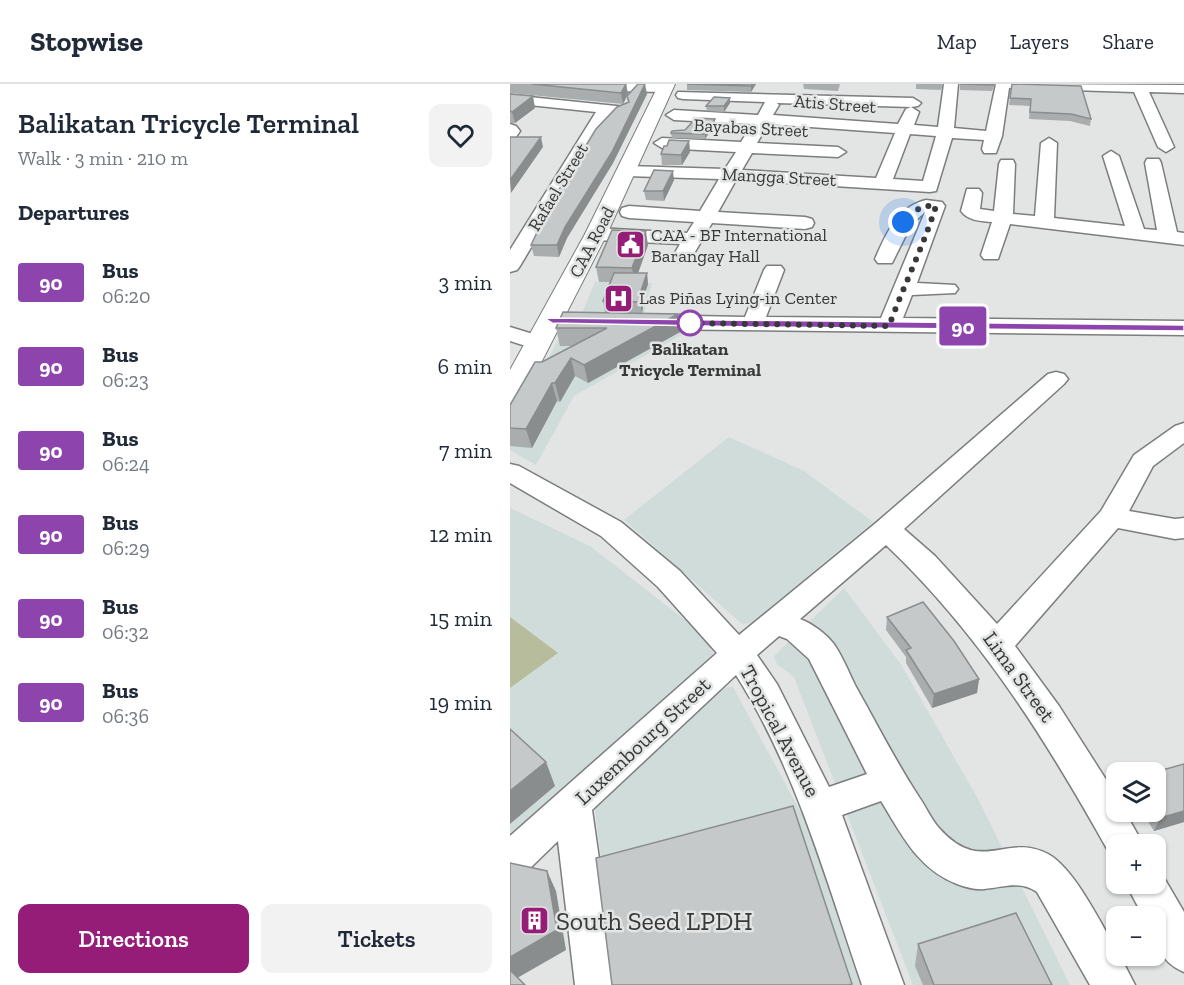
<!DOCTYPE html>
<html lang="en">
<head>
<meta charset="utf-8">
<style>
	:root { --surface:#fff; --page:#f2f2f3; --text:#1f2937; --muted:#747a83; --line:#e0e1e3; --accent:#951c77 }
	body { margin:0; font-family:"Zilla Slab",serif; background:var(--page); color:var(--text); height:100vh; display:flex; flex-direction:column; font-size:22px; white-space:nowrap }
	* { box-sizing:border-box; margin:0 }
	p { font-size:20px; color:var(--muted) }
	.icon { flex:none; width:33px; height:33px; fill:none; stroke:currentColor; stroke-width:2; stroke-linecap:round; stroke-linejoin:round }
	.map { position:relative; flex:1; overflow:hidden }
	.side { display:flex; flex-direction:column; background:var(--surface); width:510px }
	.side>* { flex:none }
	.badge { padding:0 12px; border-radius:4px; font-size:21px; line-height:39px }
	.buttons { position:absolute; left:596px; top:678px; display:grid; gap:12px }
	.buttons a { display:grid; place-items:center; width:60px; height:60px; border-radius:12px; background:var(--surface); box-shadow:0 2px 4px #0004; font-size:30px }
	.you { position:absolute; width:30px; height:30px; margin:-15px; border:4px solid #fff; border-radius:50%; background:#1a73e8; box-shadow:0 0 0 9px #1a73e833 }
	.map>.badge { position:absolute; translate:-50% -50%; box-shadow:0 0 0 3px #fff }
	h2 { padding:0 18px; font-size:22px; line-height:54px }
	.round { display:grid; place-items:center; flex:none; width:63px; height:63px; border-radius:12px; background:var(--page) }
	.summary { display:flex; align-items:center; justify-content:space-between; height:102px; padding:0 18px }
	h1 { font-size:28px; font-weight:600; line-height:45px }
	.action { display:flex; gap:12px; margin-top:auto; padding:12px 18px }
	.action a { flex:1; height:69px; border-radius:12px; background:var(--accent); color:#fff; font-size:24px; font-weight:600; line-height:69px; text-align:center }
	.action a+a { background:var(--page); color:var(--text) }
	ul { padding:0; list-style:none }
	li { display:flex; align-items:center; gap:18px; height:84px; padding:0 18px }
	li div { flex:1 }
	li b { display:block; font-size:22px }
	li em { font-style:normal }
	li .badge { min-width:66px; font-weight:700; text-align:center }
	header { display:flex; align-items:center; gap:36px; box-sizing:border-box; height:84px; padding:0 30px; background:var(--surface); border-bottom:2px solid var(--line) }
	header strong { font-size:28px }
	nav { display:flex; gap:33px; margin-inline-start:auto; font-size:21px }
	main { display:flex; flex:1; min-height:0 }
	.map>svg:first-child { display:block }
	.built { fill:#cfdcd9 }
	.green { fill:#b7bd9c }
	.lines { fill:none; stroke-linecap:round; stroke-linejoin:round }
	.minor-casing { stroke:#7b7e7d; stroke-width:3 }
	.major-casing { stroke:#7b7e7d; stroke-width:2 }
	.minor { fill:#fff; fill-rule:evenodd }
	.major { fill:#fff; fill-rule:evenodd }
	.wall { fill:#a9adae }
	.shaded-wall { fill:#8a8d8d }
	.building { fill:#c5c9ca; stroke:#8a8d8d; stroke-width:1.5 }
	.line { fill:#8e44ad; stroke:#fff; stroke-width:1.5 }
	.walk { stroke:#373838; stroke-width:6; stroke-dasharray:0 10.8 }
	.stop-dot { fill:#fff; stroke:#8e44ad; stroke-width:3 }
	.labels { text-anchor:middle; stroke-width:5; stroke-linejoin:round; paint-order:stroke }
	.far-street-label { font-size:18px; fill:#373838; stroke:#e2e5e4 }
	.far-poi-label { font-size:18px; fill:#373838; stroke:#e2e5e4; text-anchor:start }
	.far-stop-label { font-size:18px; font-weight:bold; fill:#373838; stroke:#e2e5e4 }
	.street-label { font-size:21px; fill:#373838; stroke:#e2e5e4 }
	.near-poi-label { font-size:26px; fill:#373838; stroke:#e2e5e4; text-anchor:start }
</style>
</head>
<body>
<header>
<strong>Stopwise</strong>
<nav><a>Map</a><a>Layers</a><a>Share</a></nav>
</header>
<main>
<section class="side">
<div class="summary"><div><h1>Balikatan Tricycle Terminal</h1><p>Walk · 3 min · 210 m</p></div><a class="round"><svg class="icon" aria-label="heart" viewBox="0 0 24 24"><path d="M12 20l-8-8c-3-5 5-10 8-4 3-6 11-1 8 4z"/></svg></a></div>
<h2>Departures</h2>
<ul>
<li><span class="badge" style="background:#8e44ad;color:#fff">90</span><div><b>Bus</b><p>06:20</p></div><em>3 min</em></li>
<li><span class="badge" style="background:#8e44ad;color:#fff">90</span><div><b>Bus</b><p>06:23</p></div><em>6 min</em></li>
<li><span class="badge" style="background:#8e44ad;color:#fff">90</span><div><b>Bus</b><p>06:24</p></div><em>7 min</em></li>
<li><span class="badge" style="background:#8e44ad;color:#fff">90</span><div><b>Bus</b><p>06:29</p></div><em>12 min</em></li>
<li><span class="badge" style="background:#8e44ad;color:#fff">90</span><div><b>Bus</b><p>06:32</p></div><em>15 min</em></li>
<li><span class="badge" style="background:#8e44ad;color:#fff">90</span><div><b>Bus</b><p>06:36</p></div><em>19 min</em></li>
</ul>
<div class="action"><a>Directions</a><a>Tickets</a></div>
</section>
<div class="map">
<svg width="674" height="901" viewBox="0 0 674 901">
	<rect width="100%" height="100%" fill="#e2e5e4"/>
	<path class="built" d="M85 198 142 199 133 233 72 229Z
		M55 243 182 245 64 312 26 381 0 366V345Z
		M219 353 294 387 363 438 241 539 232 540 114 436Z
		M0 424 80 462 193 550 203 569 201 579 0 762Z
		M334 504 392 582 468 715 560 901H403L284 593 267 580 264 572Z
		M217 603H223L297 740 351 901H107L84 719 201 613Z"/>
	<path class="green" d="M0 533 48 569 0 604Z"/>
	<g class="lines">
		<defs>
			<path id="minor" d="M93 0H157L162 4 155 8 98 7 93 6 91 3Z
				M434 0H448L444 44 476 47 486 0 674 1V9L639 8 664 63 656 68 648 63 624 8 499 4 492 52 486 69H474L472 65 474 56 442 54 426 107 420 108 226 96 208 128 295 133 302 135 304 139 302 143 295 145 202 139 179 178H165L162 174 170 160 86 156 79 154 76 150 79 146 86 144 177 149 184 138 119 134 112 132 110 128 112 124 119 122 190 127 209 95 117 92 111 91 108 87 111 83 117 82 215 85 226 68 152 64 144 59 152 54 231 58 242 40 164 36 156 31 164 26 248 31 255 18 173 15 168 14 166 11 168 8 403 14 411 19 408 22 401 23 409 28 404 41 428 43ZM267 19 401 23 396 25 388 40 263 31 269 21ZM258 40 385 49 366 94 232 86 242 69 328 73 336 68 328 63 247 59ZM400 50 426 52 413 97 383 95Z
				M0 11 116 23 119 26 111 31 100 30 10 182 7 186 0 188V166L86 28 0 19Z
				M0 40 6 42 10 47 6 53 0 55Z
				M539 54 547 59 544 134 615 142 593 72 601 67 609 72 634 145 647 146 635 79 637 75H649L651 79 667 148 674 149V161L500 140 488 175H474L471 171 482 138C471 137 458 137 451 127L457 105H469L472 109 470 125 484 127 489 80 491 76H503L505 80 503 130 525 132 531 59Z
				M416 116 432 118 435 122 407 199 445 201 448 205 445 209 402 211 393 234 674 237V251L130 245 122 243 119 238 122 233 130 231 235 233 254 186 257 182H271L274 186 256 233 371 234 415 128 401 141 382 179H368L365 175C376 150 387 123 416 116Z
				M0 243 36 254 39 259 36 264 28 266 0 257Z
				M546 288 554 290 558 295 554 300 394 445 425 472 487 540 591 427 624 371 665 342 674 339V359L643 382 619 427 665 435 674 434V454L665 455 608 444 505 562 549 622 602 705 606 712V728H615L633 760H606V774L601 772C538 659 471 551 376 461L290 535C301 539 315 549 323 559 332 571 339 589 346 603 367 640 386 678 409 713 416 723 421 735 429 744 472 792 495 748 538 770 564 784 590 838 606 865V872H610L625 901H580L527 808C510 796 494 803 474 805 466 806 455 803 447 800 408 785 392 751 371 717L332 731 394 901H352C316 796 286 685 226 591L82 726 107 901H65L48 757 14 790 0 795V752L207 569 148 503 91 452 0 399V380L9 382 111 438 170 487 229 551 367 438 538 290ZM269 552 277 555 299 575 357 690 319 703 267 600 247 571Z
				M645 785 650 787 674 828V888C648 877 645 858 645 832H633L616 800H645Z"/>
			<path id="major" d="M149 0H165L97 150 14 312 10 318 0 320V286L75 150Z"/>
		</defs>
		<use href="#minor" class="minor-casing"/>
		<use href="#major" class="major-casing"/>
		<use href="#minor" class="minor"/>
		<use href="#major" class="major"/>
	</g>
	<path class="wall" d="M0 0H116L118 10 113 20 0 9Z
		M177 0H246L241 8 177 6Z
		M293 0H330L328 7 294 5Z
		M406 0H433L431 6 406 5Z
		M450 0H485L482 7 450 6Z
		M502 0 581 35 580 42 560 37 519 35 520 22 499 21Z
		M0 10 25 24 5 39H0Z
		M137 10 103 79 57 154 49 173 24 172 21 161 118 19 117 12Z
		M220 14V19L214 28 197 27 196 22Z
		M205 35V40L195 55 162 54 161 49 175 46Z
		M179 57 180 68 172 81H152L151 70 157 62Z
		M164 96 154 117 136 116 134 107Z
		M138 161 128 189H137L138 200 132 218 133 224 132 229 95 228 93 217 100 198H89L86 183Z
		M53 228 170 248 78 299 65 292 50 318 47 317 22 364 0 362V321L32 278 63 262H50L46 244Z
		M377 533 469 595 467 609 422 624 396 579V573L376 546Z
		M674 680V738L644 747 632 728H645Z
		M408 860 542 901H413L405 882Z"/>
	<path class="shaded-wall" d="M116 0 118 10 113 20 111 9Z
		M135 0 137 10 103 79 57 154 49 173 47 161 55 143Z
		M242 0H246L241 8V2Z
		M23 12 25 24 5 39 2 28Z
		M220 14V19L214 28V22Z
		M205 35V40L195 55V50Z
		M31 53 33 63 1 109 0 96Z
		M179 57 180 68 172 81 171 71Z
		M163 87 164 96 154 117 153 107Z
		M136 147 138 161 125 198 122 184Z
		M137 189 138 200 132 218 133 224 132 229 129 213Z
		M168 230 170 248 78 299 74 281Z
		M61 274 65 292 50 318 45 299Z
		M42 299 47 317 22 364 16 345Z
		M469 595 467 609 422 624 424 610Z
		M36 678 45 702 0 740V707Z
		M674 727V738L644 747 650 734Z
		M37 787 46 807 56 866 2 897 0 893V873Z"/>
	<path class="building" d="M22 0H116L111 9Z
		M128 0H135L102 68 55 143 47 161H21L42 117 86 45 107 23 119 18 117 12Z
		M177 0H242L241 2Z
		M450 0H483V1Z
		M502 0 571 2 581 35 561 30 520 28 521 15 500 14Z
		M0 10 23 12 2 28 0 27Z
		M204 13 220 14 214 22H196Z
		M186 34 205 35 195 50 161 49 162 47 175 46Z
		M0 53H31L0 96Z
		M159 56 179 57 171 71 151 70 154 62H157Z
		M144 86 163 87 153 107H134Z
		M102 146 136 147 122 184 86 183Z
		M104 189H137L129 213H132L130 218 93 217Z
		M53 228 168 230 74 281 61 274 45 299H42L16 345 0 344V321L25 278H32L97 244H46Z
		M413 518 444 557 469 595 424 610 396 566 401 564 377 533Z
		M0 645 36 678 0 707Z
		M674 680V727L650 734 645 727V688Z
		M283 722 342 900 339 901H102L86 774Z
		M0 779 37 787 47 846 0 873Z
		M506 829 542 901H424L408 860Z
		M0 886 15 901H0Z"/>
	<path class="line" d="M38 234 674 241V247L242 243 42 239 37 236Z"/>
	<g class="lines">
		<path class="walk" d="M180 239H175L379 242C394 201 413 163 426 122 414 120 400 128 393 138"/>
	</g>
	<defs>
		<symbol id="civic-square" viewBox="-11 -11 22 22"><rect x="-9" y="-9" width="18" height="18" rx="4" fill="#951c77" stroke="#e2e5e4"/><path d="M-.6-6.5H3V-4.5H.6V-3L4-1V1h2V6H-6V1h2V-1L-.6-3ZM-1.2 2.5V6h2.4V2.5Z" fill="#fff"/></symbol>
		<symbol id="hospital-square" viewBox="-11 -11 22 22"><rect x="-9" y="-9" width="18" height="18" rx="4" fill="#951c77" stroke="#e2e5e4"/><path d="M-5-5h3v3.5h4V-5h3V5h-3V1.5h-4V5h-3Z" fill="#fff"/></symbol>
		<symbol id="building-square" viewBox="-11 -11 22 22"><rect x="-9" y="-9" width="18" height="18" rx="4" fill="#951c77" stroke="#e2e5e4"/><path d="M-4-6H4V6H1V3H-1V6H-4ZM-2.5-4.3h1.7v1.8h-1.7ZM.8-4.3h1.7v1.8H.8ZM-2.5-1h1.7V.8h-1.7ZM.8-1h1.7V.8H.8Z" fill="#fff"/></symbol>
	</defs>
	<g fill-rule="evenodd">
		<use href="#civic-square" x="104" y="144" width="33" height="33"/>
		<use href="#hospital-square" x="92" y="198" width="33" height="33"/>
		<use href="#building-square" x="8" y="820" width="33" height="33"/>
	</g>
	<circle class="stop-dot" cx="180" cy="239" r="12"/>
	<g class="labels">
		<g class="far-street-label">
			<text transform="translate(325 20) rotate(4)" y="6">Atis Street</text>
			<text transform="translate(241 44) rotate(3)" y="6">Bayabas Street</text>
			<text transform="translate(269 93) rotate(3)" y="6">Mangga Street</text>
			<text transform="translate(48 103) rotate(-59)" y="6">Rafael Street</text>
			<text transform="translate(82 158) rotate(-63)" y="6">CAA Road</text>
		</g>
		<g class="far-poi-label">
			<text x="141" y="157">CAA - BF International<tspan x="141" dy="21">Barangay Hall</tspan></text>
			<text x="129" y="220">Las Piñas Lying-in Center</text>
		</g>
		<g class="far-stop-label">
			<text x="180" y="271">Balikatan<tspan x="180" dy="21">Tricycle Terminal</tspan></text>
		</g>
		<g class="street-label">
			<text transform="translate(509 593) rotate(54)" y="7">Lima Street</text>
			<text transform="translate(270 647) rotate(62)" y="7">Tropical Avenue</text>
			<text transform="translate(133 657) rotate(-43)" y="7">Luxembourg Street</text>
		</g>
		<g class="near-poi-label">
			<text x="46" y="846">South Seed LPDH</text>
		</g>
	</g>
</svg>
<div class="buttons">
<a><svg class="icon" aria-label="layers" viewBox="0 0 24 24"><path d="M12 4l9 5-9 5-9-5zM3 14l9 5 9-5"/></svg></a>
<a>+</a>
<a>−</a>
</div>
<div class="you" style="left:393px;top:138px"></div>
<b class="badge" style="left:453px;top:242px;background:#8e44ad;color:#fff">90</b>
</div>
</main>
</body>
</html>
